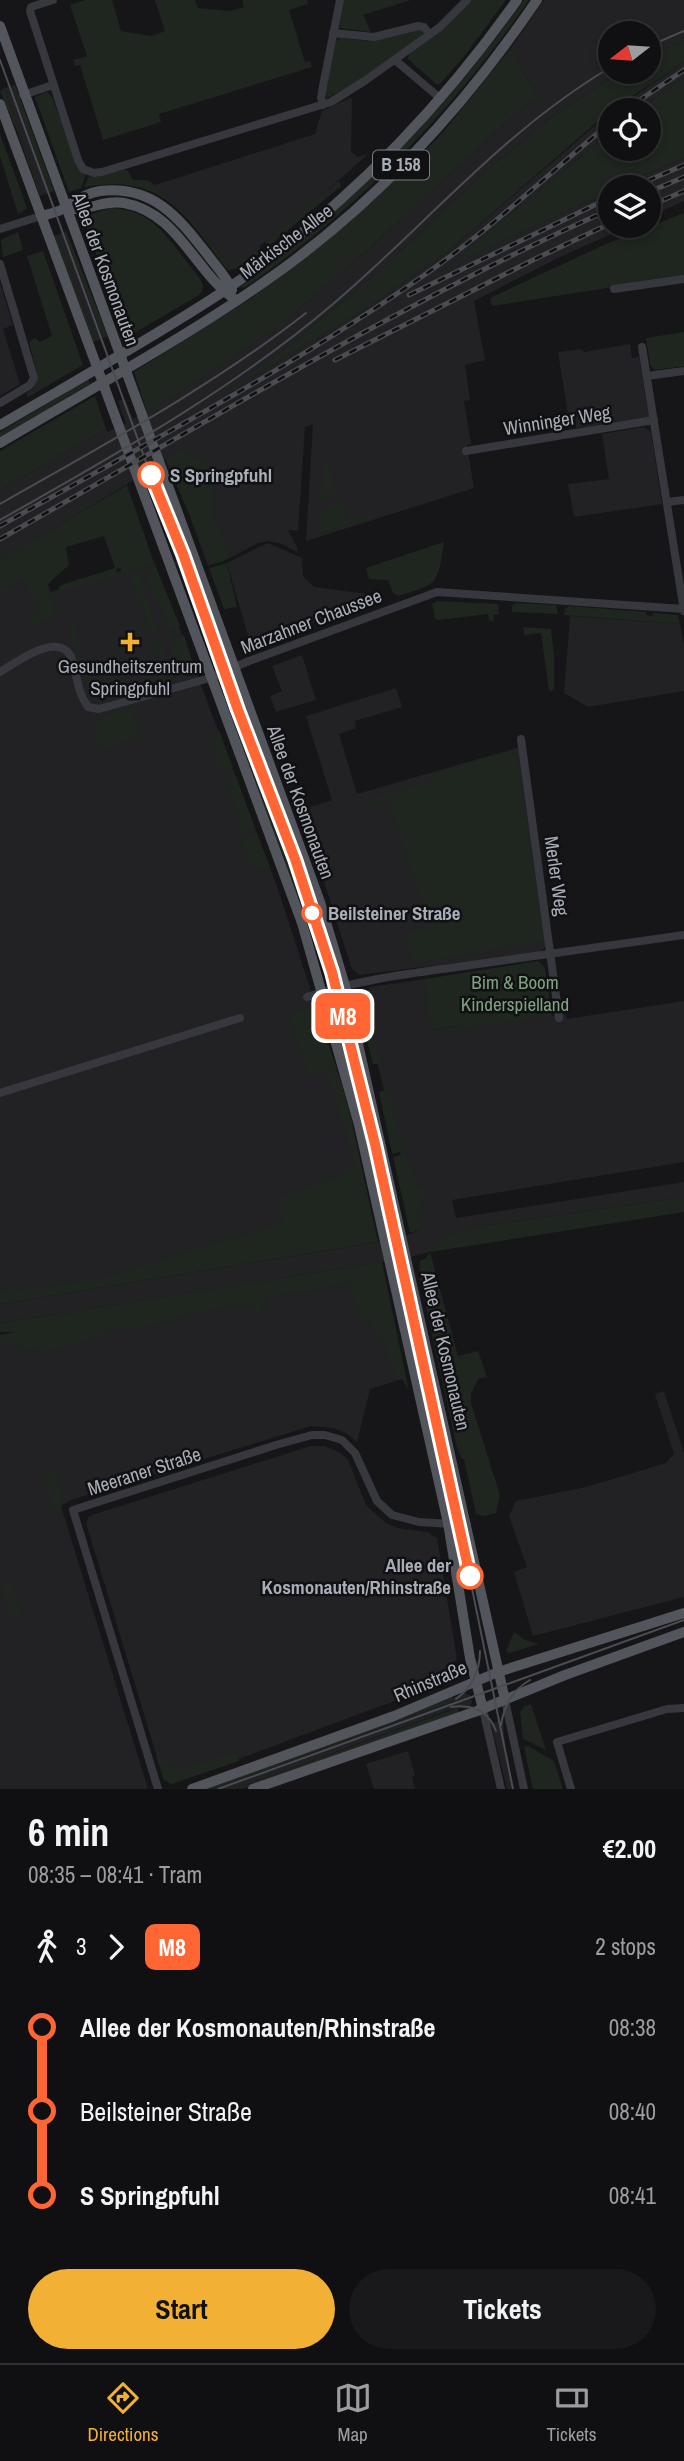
<!DOCTYPE html>
<html lang="en">
<head>
<meta charset="utf-8">
<style>
	:root { --surface:#101012; --page:#19191b; --text:#f1f3f6; --muted:#9c9d9f; --line:#303032; --accent:#f2b134 }
	body { margin:0; font-family:"Archivo Narrow",sans-serif; background:var(--page); color:var(--text); height:100vh; display:flex; flex-direction:column; font-size:26px; white-space:nowrap }
	* { box-sizing:border-box; margin:0 }
	p { font-size:23px; color:var(--muted) }
	.icon { flex:none; width:38px; height:38px; fill:none; stroke:currentColor; stroke-width:2; stroke-linecap:round; stroke-linejoin:round }
	.map { position:relative; height:1789px; overflow:hidden }
	.side { display:flex; flex-direction:column; background:var(--surface); flex:1 }
	.side>* { flex:none }
	.badge { padding:0 14px; border-radius:10px; font-size:24px; line-height:46px }
	.needle { width:46px; rotate:253deg }
	.buttons { position:absolute; left:598px; top:21px; display:grid; gap:14px }
	.buttons a { display:grid; place-items:center; width:63px; height:63px; border-radius:50%; background:var(--surface); box-shadow:0 4px 10px #0003,0 0 0 2px var(--line); font-size:35px }
	.map>.badge { position:absolute; translate:-50% -50%; box-shadow:0 0 0 4px #fff }
	.legs { display:flex; align-items:center; gap:10px; height:77px; padding:0 28px; font-size:23px }
	.legs p { margin-inline-start:auto }
	.headline { display:flex; align-items:center; justify-content:space-between; height:119px; padding:0 28px }
	h1 { font-size:38px; font-weight:800; line-height:52px }
	.cta { display:flex; gap:14px; margin-top:auto; padding:14px 28px }
	.cta a { flex:1; height:80px; border-radius:42px; background:var(--accent); color:#111; font-size:28px; font-weight:800; line-height:80px; text-align:center }
	.cta a+a { background:var(--page); color:var(--text) }
	ul { padding:0 28px; list-style:none }
	li { display:flex; align-items:center; gap:24px; height:84px; font-size:26px }
	li i { display:grid; place-items:center; width:10px; height:100%; margin:0 9px; background:currentColor }
	li i::after { content:''; width:18px; height:18px; margin:-9px; border:5px solid; border-radius:50%; background:var(--surface) }
	li p { margin-inline-start:auto }
	li:first-child i { background:linear-gradient(#0000 50%,currentColor 0) }
	li:last-child i { background:linear-gradient(currentColor 50%,#0000 0) }
	.tab-bar { display:flex; justify-content:space-around; align-items:center; height:98px; border-top:2px solid var(--line); background:var(--surface); font-size:19px; color:var(--muted) }
	.tab-bar a { display:grid; justify-items:center; gap:4px }
	.tab-bar .active { color:var(--accent) }
	.map>svg:first-child { display:block }
	.built { fill:#222225 }
	.green { fill:#1e261f }
	.lines { fill:none; stroke-linecap:round; stroke-linejoin:round }
	.minor { stroke:#37383d; stroke-width:8 }
	.major { stroke:#53555c; stroke-width:10 }
	.tram { stroke:#4a4c52; stroke-width:2 }
	.rail-casing { stroke:#4a4c52; stroke-width:5 }
	.rail { stroke:#111113; stroke-width:2.5; stroke-dasharray:8; stroke-linecap:butt }
	.line-1-casing { stroke:#fff; stroke-width:16 }
	.line-1 { stroke:#f63; stroke-width:10 }
	.stop-1-dot { fill:#fff; stroke:#f63; stroke-width:3.5 }
	.poi-dot { fill:#f2b134; stroke:#111113; stroke-width:2.5 }
	.labels { text-anchor:middle; stroke-width:5; stroke-linejoin:round; paint-order:stroke }
	.shield { fill:#111113; stroke:#7b7e86; stroke-width:2 }
	.shield-label { font-size:18px; font-weight:bold; fill:#a8adb8 }
	.street-label { font-size:19px; fill:#a8adb8; stroke:#111113 }
	.stop-label { font-size:19px; font-weight:bold; fill:#a8adb8; stroke:#111113; text-anchor:start }
	.poi-label { font-size:19px; fill:#a8adb8; stroke:#111113 }
	.park-label { font-size:19px; fill:#7fa381; stroke:#111113 }
</style>
</head>
<body>
<div class="map">
<svg width="684" height="1789" viewBox="0 0 684 1789">
	<rect width="100%" height="100%" fill="#161618"/>
	<path class="built" d="M544 0H684V41L649 57V33H611V72H620L548 120 485 172 378 272 292 344 222 395 361 312 446 253 611 112V132L458 258 460 261 611 190V226H629L558 258 474 301 485 360 465 365 470 400 464 401 471 444 467 445 474 488 306 541 313 424 305 427 298 531 288 530 297 547V552L282 544 269 541 258 543 228 559 208 566 168 457 151 469 170 516 162 519 145 473 0 562V490L106 429 108 432 126 423 118 401 125 399 133 419 258 339 301 307 371 247 513 116 538 96 510 49Z
		M684 62V78L639 110H614Z
		M11 86 49 193 42 195 4 88Z
		M350 98 352 99 351 151 357 157 368 154 302 213 231 268 192 217 152 186 315 134 322 111Z
		M684 158V201L649 217V187H616Z
		M64 232 103 338 96 341 57 235Z
		M0 282 13 325 3 329 20 384 0 396Z
		M630 344 632 358 639 357 649 417 576 428 575 414 568 415 558 352 582 349 584 352Z
		M644 427 651 432 662 504 574 517 568 484 609 479 602 434Z
		M173 521 219 650 211 653 177 565 173 564 176 562 163 525Z
		M268 543 302 558 303 576 314 587 375 595 376 599 251 646 227 563Z
		M154 561 277 886 344 1093 370 1205 110 1281 0 1298V588L37 568 51 592Z
		M570 616 680 624 684 645V691L588 707 564 693Z
		M302 655 316 700 276 712 270 696 282 691 272 666Z
		M396 688 402 707 355 721 356 728 339 734 357 794 520 747 546 946 542 950 537 953 359 975 352 969 301 810 332 800 306 716Z
		M232 689 289 839 332 969 326 971 282 841 226 692Z
		M425 979 424 984 432 1030 459 1026 466 1028 546 1010 552 1016 565 1014 567 1019 684 1001V1162L452 1200 456 1218 684 1182V1197L483 1226 430 1252 402 1259 458 1513 452 1515 395 1260 0 1323V1304L391 1240 335 1005 341 1003 398 1239 420 1230 361 1000 368 998 370 987Z
		M348 1281 387 1334 402 1379 370 1389 357 1442 346 1433 333 1428 311 1426 71 1500 61 1506 148 1789H0V1344Z
		M664 1391 684 1453V1597L533 1636 514 1572 527 1567 509 1516 516 1501 586 1487 666 1463 674 1454 655 1394Z
		M311 1446H324L341 1453 348 1460 366 1505 386 1523 397 1528 427 1532 437 1538 457 1659 432 1687 171 1784 164 1780 86 1523 89 1516Z
		M462 1692 470 1695 472 1702 469 1708 465 1710 463 1708 452 1709 235 1789H215L445 1704Z
		M503 1721 506 1754 513 1789H507L491 1723Z
		M408 1751 415 1776 412 1777 415 1789H374L366 1764Z"/>
	<path class="green" d="M85 0H112L121 31 152 36 165 31 155 0H195L198 8 230 11 244 7 242 0H307L308 4 289 10 305 62 310 61 312 67 159 114 161 122 103 140 80 65 75 66 74 60 87 56 70 5Z
		M343 0H411L363 15 371 32 339 28Z
		M469 0H506L466 54 440 84H436L408 59 409 53Z
		M524 0H529C452 112 358 209 246 287L238 288C353 204 441 116 524 0Z
		M418 28 423 31 422 35 360 81 327 98 324 91 336 41 341 38 368 41Z
		M684 41V62L611 110 446 253 361 312 213 401 292 344 378 272 485 172 548 120 620 72H649V57Z
		M510 49 538 96 513 116C443 180 375 246 302 306 254 346 199 378 147 412L134 372 253 297 339 231 417 159 443 132Z
		M684 78V158L616 187H611V190L459 262 457 258 611 132V149H649V110H639Z
		M15 85 54 191 49 193 11 86Z
		M4 88 42 195 40 196 16 128 0 92Z
		M47 92 52 97 82 171 86 174 81 188 69 192 35 97Z
		M0 134 27 208 18 214 0 156Z
		M122 170H127L133 180H147L154 184 153 186 192 217 230 267 259 246 262 251 239 268 229 270 225 267C184 212 161 173 84 187L89 176 97 177Z
		M339 181 341 186 269 246 265 242Z
		M110 208C147 209 164 231 184 258 190 267 199 275 203 285L202 291 199 295 121 341 105 277 83 219 86 216Z
		M684 213V276L492 306 490 298 606 244Z
		M66 231 108 336 103 338 64 232Z
		M18 232 23 250 3 257 1 240Z
		M57 235 96 341 92 342 52 236Z
		M43 251 83 365 28 397 26 393 34 388 37 373 29 342 35 338 40 342 52 336 27 256Z
		M684 332V366L654 370 650 364 646 338Z
		M88 379 90 384 0 438V432Z
		M95 396 106 429 0 490V451Z
		M184 448 196 459 208 464C212 476 214 507 211 517L224 540 228 559 218 563H210L165 458Z
		M324 452 337 495 320 501Z
		M127 485 154 563 122 573 120 568 116 569 117 575 60 592 58 589 61 585 115 568 104 536 66 547 69 565 48 584 56 614 33 626 28 618 41 610 23 579 0 592V561Z
		M342 501 348 521 371 514V518L316 535C318 514 321 507 342 501Z
		M176 520 224 648 219 650 173 521Z
		M444 542C437 584 441 583 398 596L393 593 388 580 369 579 366 568Z
		M227 563 237 607 224 609 209 568Z
		M156 567 180 626 170 631 163 607 155 601 145 571Z
		M139 573 158 631 151 633 140 596 137 597 130 576Z
		M437 601 498 604 499 614 493 615 494 622 489 620 488 614 439 620 435 619 432 604Z
		M516 603 556 605 558 614 512 612V606Z
		M569 606 646 612V615L652 616 653 613 678 615 680 624 564 615 565 609Z
		M71 623 74 624 93 683 100 685 106 682 113 668 122 689 131 687V690C122 692 108 699 98 697 81 695 73 641 69 626Z
		M523 627 551 629 554 655V690L549 691 541 633 524 635Z
		M184 635 194 667 189 674 177 678 170 652 174 645 173 639Z
		M161 642 170 677 147 685 144 675 162 669 154 644Z
		M235 688 255 742 263 757 312 893 308 894 232 689Z
		M226 692 302 896 297 898 221 693Z
		M131 709 141 736 100 751 94 729C100 714 116 712 131 709Z
		M219 730 233 768 225 771 214 762 217 752 211 734Z
		M510 751 516 753 545 941 414 963 405 935 429 925 388 799 366 805 365 801 427 782 430 775Z
		M236 776 255 828 240 835 238 827 241 825 230 787 224 788C225 780 228 778 236 776Z
		M257 834 270 867 251 869 242 839Z
		M538 961 545 968 552 1016 466 1028 460 1031 459 1026 431 1030 424 984 425 979Z
		M370 989 368 1000 362 1002 382 1064H373C369 1049 357 1004 363 992Z
		M306 1008 315 1010 318 1014 337 1069 309 1076 290 1018V1013Z
		M336 1010 391 1240 389 1241 359 1105 331 1012Z
		M338 1072 350 1113 378 1242 0 1304V1294L9 1289 23 1290 99 1279 283 1223 278 1207 282 1205 280 1197 341 1176 340 1171 356 1166 328 1075Z
		M387 1089 406 1150 392 1154 379 1092Z
		M407 1153 417 1188 423 1186 426 1198 420 1200 422 1206 416 1208 420 1230 410 1233 393 1157Z
		M684 1197V1212L430 1252 458 1356 478 1351 487 1377 478 1379 471 1394V1403L500 1495 496 1513 485 1516 476 1514 464 1459H462L457 1448 419 1275 420 1261 425 1259 443 1236 483 1226Z
		M382 1262 409 1391 402 1379H397L382 1338 369 1320 361 1321 348 1281 305 1293 291 1292 261 1301 264 1315 258 1317 250 1303 194 1313 144 1327 108 1331 109 1334 43 1353 41 1348 20 1351 16 1343 0 1344V1335L15 1332H0V1323Z
		M58 1469 59 1472 56 1474 64 1502 61 1504 62 1507 53 1510 43 1475Z
		M12 1581 22 1614 10 1617 0 1584Z
		M514 1632 525 1640 539 1644 510 1653 506 1651Z
		M452 1694 454 1699 445 1704 215 1789H207L385 1723Z
		M526 1704 527 1706 531 1704 546 1750 523 1739 520 1712Z
		M457 1708 459 1712 242 1789H235Z
		M528 1746 554 1761 563 1789H533L524 1747Z
		M238 1751 239 1761 172 1784 164 1780 156 1756 162 1754 165 1765 170 1764 173 1771Z"/>
	<g class="lines">
		<path class="minor" d="M53 0 31 7 30 11 78 160 83 169 94 173 102 172 331 102 366 80 440 27 467 0
			M333 33 374 37 418 26 424 27 429 34
			M395 60 441 99
			M23 95 53 85
			M323 105 321 98 323 86 340 0
			M0 229 41 216
			M0 264 34 378 30 385 0 403
			M614 289 684 279
			M642 347 684 611
			M647 376 684 371
			M466 451 654 420
			M667 502 684 500
			M0 672C15 663 56 632 70 655 73 659 73 666 75 671 78 684 80 696 88 707L99 709 210 678 249 661 437 592 684 609
			M521 739 559 1018
			M307 997C359 979 416 973 471 965 542 955 613 945 684 935
			M0 1093 240 1018
			M505 1700 524 1789
			M483 1709 501 1789
			M158 1789 73 1510 276 1445 312 1435H325L342 1440 355 1453 377 1501 392 1515 419 1522 467 1525
			M571 1789 557 1742 667 1709 684 1708"/>
		<path class="major" d="M0 26 320 902 345 986 505 1700
			M0 104 302 923 359 1125 448 1523 470 1658 483 1709
			M66 208C86 213 103 199 124 203 179 213 194 272 236 300
			M41 216C49 214 60 212 66 207 77 199 87 193 100 191 153 185 178 217 207 254 215 265 227 277 232 290
			M0 425C75 381 151 339 224 291 339 213 437 113 517 0
			M0 443C97 385 197 332 288 265 385 193 469 100 537 0
			M192 1789 394 1716 498 1672 684 1613
			M253 1789 477 1711 565 1675 684 1632"/>
		<path class="tram" d="M649 46 684 31
			M0 60 153 481 183 554 227 679 295 859 332 972 375 1144 450 1481 513 1789
			M0 504C105 444 211 387 306 313
			M0 520C116 454 231 391 333 304 427 224 503 131 611 67
			M456 1699C472 1688 480 1670 480 1651
			M451 1707C472 1704 488 1710 496 1731
			M501 1725C504 1705 512 1690 530 1680
			M218 1789 684 1620"/>
		<defs>
			<path id="rail" d="M625 110 684 70
				M633 187 684 165
				M649 192 684 177
				M649 206 684 191
				M409 295 611 197
				M335 360 537 258 611 223
				M0 526C145 444 294 367 430 271 494 226 551 172 611 122
				M0 539C201 426 399 303 611 209"/>
		</defs>
		<use href="#rail" class="rail-casing"/>
		<use href="#rail" class="rail"/>
	</g>
	<g class="lines">
		<defs>
			<path id="line-1" d="M151 475 183 554 238 710 295 859 332 972 375 1144 470 1576"/>
		</defs>
		<use href="#line-1" class="line-1-casing"/>
		<use href="#line-1" class="line-1"/>
	</g>
	<g class="stop-1-dot">
		<circle cx="151" cy="475" r="12"/>
		<circle cx="312" cy="913" r="9"/>
		<circle cx="470" cy="1576" r="12"/>
	</g>
	<path class="poi-dot" d="M126.5 631.5h7v7h7v7h-7v7h-7v-7h-7v-7h7z"/>
	<g class="labels">
		<rect class="shield" x="373" y="150.5" width="56" height="29" rx="5"/>
		<g class="shield-label">
			<text x="401" y="171">B 158</text>
		</g>
		<g class="street-label">
			<text transform="translate(286 241) rotate(-37)" y="7">Märkische Allee</text>
			<text transform="translate(106 269) rotate(70)" y="7">Allee der Kosmonauten</text>
			<text transform="translate(557 420) rotate(-9)" y="7">Winninger Weg</text>
			<text transform="translate(311 621) rotate(-21)" y="7">Marzahner Chaussee</text>
			<text transform="translate(301 802) rotate(70)" y="7">Allee der Kosmonauten</text>
			<text transform="translate(557 876) rotate(82)" y="7">Merler Weg</text>
			<text transform="translate(446 1351) rotate(77)" y="7">Allee der Kosmonauten</text>
			<text transform="translate(144 1471) rotate(-18)" y="7">Meeraner Straße</text>
			<text transform="translate(430 1681) rotate(-23)" y="7">Rhinstraße</text>
		</g>
		<g class="stop-label">
			<text x="170" y="482">S Springpfuhl</text>
			<text x="328" y="920">Beilsteiner Straße</text>
			<text x="451" y="1572" text-anchor="end">Allee der<tspan x="451" dy="22">Kosmonauten/Rhinstraße</tspan></text>
		</g>
		<g class="poi-label">
			<text x="130" y="673">Gesundheitszentrum<tspan x="130" dy="22">Springpfuhl</tspan></text>
		</g>
		<g class="park-label">
			<text x="515" y="989">Bim &amp; Boom<tspan x="515" dy="22">Kinderspielland</tspan></text>
		</g>
	</g>
</svg>
<div class="buttons">
<a><svg class="needle" viewBox="-14 -14 28 28"><path d="M0-13l5 13h-10z" fill="#e53935"/><path d="M0 13l5-13h-10z" fill="#9c9d9f"/></svg></a>
<a><svg class="icon" aria-label="locate" viewBox="0 0 24 24"><circle cx="12" cy="12" r="6"/><path d="M12 2v4M12 18v4M2 12h4M18 12h4"/></svg></a>
<a><svg class="icon" aria-label="layers" viewBox="0 0 24 24"><path d="M12 4l9 5-9 5-9-5zM3 14l9 5 9-5"/></svg></a>
</div>
<b class="badge" style="left:343px;top:1016px;background:#f63;color:#fff">M8</b>
</div>
<section class="side">
<div class="headline"><div><h1>6 min</h1><p>08:35 – 08:41 · Tram</p></div><b>€2.00</b></div>
<div class="legs"><svg class="icon" aria-label="walk" viewBox="0 0 24 24"><circle cx="13" cy="4" r="2"/><path d="M13 8l-2 6 4 7M11 14l-3 7M7 12l3-4h3l4 4"/></svg>3<svg class="icon" aria-label="forward" viewBox="0 0 24 24"><path d="M9 5l7 7-7 7"/></svg><b class="badge" style="background:#f63;color:#fff">M8</b><p>2 stops</p></div>
<ul>
<li><i style="color:#f63"></i><b>Allee der Kosmonauten/Rhinstraße</b><p>08:38</p></li>
<li><i style="color:#f63"></i><span>Beilsteiner Straße</span><p>08:40</p></li>
<li><i style="color:#f63"></i><b>S Springpfuhl</b><p>08:41</p></li>
</ul>
<div class="cta"><a>Start</a><a>Tickets</a></div>
</section>
<nav class="tab-bar">
<a class="active"><svg class="icon" aria-label="directions" viewBox="0 0 24 24"><path d="M12 3l9 9-9 9-9-9zM9 14v-3h6M13 9l2 2-2 2"/></svg>Directions</a>
<a><svg class="icon" aria-label="map" viewBox="0 0 24 24"><path d="M3 6l6-2 6 2 6-2v14l-6 2-6-2-6 2zM9 4v14M15 6v14"/></svg>Map</a>
<a><svg class="icon" aria-label="tickets" viewBox="0 0 24 24"><path d="M3 7h18v10H3zM15 7v10"/></svg>Tickets</a>
</nav>
</body>
</html>
